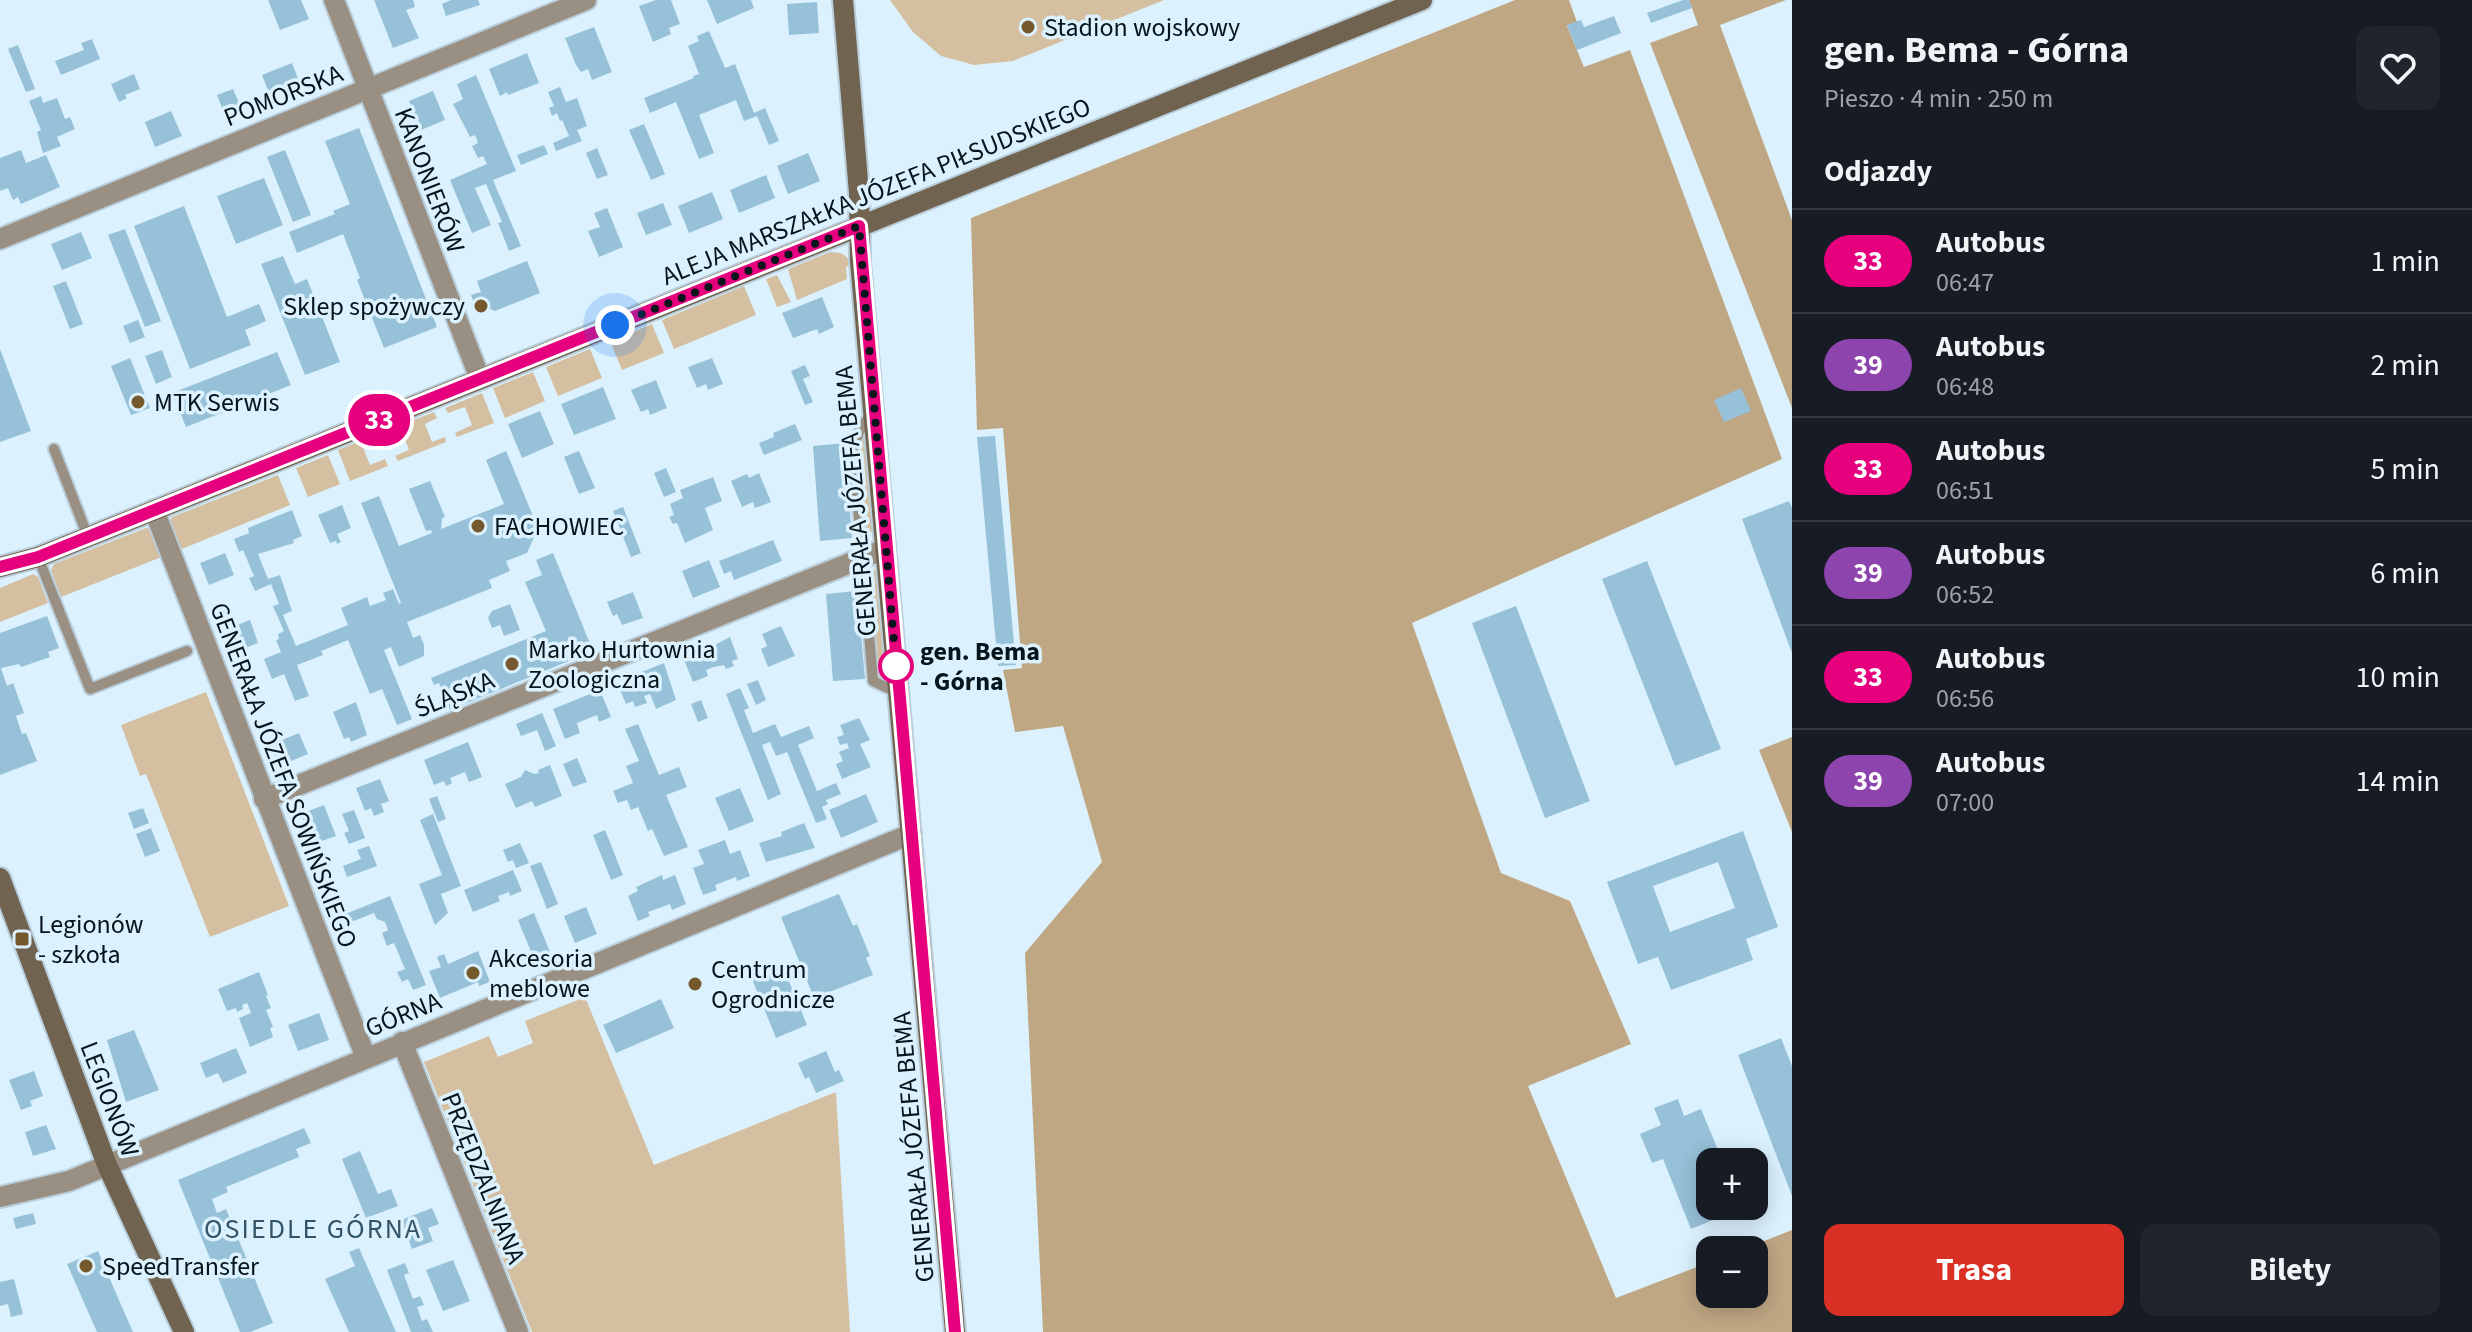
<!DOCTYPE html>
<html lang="pl">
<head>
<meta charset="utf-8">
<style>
	:root { --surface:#171b24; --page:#20242c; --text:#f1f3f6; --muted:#9ea1a6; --line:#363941; --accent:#d93025 }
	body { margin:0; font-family:"Source Sans 3",sans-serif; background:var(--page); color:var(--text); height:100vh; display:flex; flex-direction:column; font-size:30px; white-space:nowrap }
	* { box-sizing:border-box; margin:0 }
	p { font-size:26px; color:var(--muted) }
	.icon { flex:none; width:44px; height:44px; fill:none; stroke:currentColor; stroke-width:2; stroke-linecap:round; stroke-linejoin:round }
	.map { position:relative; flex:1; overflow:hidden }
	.drawer { display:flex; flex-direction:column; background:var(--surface); width:680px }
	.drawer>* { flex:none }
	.badge { padding:0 16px; border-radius:26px; font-size:28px; line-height:52px }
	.fabs { position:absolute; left:1696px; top:1148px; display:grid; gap:16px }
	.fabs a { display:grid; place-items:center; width:72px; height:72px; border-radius:16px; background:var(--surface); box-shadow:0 4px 20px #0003; font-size:40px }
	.you { position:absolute; width:40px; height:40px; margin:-20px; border:6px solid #fff; border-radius:50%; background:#1a73e8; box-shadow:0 0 0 12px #1a73e833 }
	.map>.badge { position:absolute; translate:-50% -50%; box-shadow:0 0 0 4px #fff }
	h2 { padding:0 32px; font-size:30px; line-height:72px }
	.round { display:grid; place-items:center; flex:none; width:84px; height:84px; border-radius:16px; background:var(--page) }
	.summary { display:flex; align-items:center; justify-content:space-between; height:136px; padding:0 32px }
	h1 { font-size:38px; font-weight:700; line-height:60px }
	.cta { display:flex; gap:16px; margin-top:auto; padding:16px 32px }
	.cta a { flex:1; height:92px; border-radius:16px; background:var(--accent); color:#fff; font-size:32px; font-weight:700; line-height:92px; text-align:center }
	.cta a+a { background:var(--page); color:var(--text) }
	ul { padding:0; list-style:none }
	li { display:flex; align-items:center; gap:24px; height:104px; padding:0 32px; border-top:2px solid var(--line) }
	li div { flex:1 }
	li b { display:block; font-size:30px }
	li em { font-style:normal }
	li .badge { min-width:88px; font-weight:700; text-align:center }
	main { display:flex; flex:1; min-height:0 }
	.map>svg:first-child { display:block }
	.green { fill:#d5bfa1 }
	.forest { fill:#bfa784 }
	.building { fill:#97c1d9; fill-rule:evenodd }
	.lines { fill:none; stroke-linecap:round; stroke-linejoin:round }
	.lane-casing { stroke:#b9ceda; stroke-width:14 }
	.street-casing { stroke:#b9ceda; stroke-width:24 }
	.secondary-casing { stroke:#b9ceda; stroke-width:24 }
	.lane { stroke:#998f82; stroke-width:10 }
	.street { stroke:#998f82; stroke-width:20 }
	.secondary { stroke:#706350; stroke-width:20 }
	.line-casing { stroke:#fff; stroke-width:18 }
	.line { stroke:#e6007e; stroke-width:12 }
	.walk { stroke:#06141b; stroke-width:8; stroke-dasharray:0 14.4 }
	.poi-dot { fill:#75592c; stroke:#dbf2fe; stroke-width:3 }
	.stop-dot { fill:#fff; stroke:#e6007e; stroke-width:4 }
	.labels { text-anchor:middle; stroke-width:7; stroke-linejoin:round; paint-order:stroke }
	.poi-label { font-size:26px; fill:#06141b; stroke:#dbf2fe; text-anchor:start }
	.street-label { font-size:26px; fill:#06141b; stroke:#dbf2fe }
	.stop-label { font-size:26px; font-weight:bold; fill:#06141b; stroke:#dbf2fe; text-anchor:start }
	.neighbourhood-label { font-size:28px; letter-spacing:2px; fill:#335466; stroke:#dbf2fe }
</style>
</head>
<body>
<main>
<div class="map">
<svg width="1792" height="1332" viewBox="0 0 1792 1332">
	<rect width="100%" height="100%" fill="#dbf2fe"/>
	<path class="green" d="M890 0H1164L1013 61 974 65 941 56 913 32Z
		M830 252C840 252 847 254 851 264L846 267 847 279 797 300 788 269Z
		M777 275 791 302 777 307 766 279Z
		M744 286 756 315 674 349 662 320Z
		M652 324 664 353 622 370 610 341Z
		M590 349 602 378 558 396 546 367Z
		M533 372 545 401 505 418 493 388Z
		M482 393 494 423 457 437 455 433 472 425 465 407 448 413 445 408Z
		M434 412 437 418 425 424 432 442 445 437 446 442 398 461 395 456 409 450 402 431 388 436 386 431Z
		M865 431 874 520 873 530 865 539 857 452Z
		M376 435 377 440 363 447 370 465 385 459 388 466 350 481 338 450Z
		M328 455 340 484 308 497 296 468Z
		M278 475 290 505 177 551 169 522 172 517Z
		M146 528 151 529 164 556 61 597 51 570 54 564Z
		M867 566 875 570 878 577 887 677H876Z
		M33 574 38 577 48 603 0 622V588Z
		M206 692 289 906 210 937 146 774 140 776 121 725Z
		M585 997 654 1165 836 1092 850 1332H532L424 1062 489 1036 498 1057 533 1043 525 1021Z"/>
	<path class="forest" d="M1515 0H1569L1577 22 1567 26 1584 67 1630 50 1782 459 1412 623 1501 873 1570 901 1631 1044 1528 1086 1616 1298 1710 1262V1294H1754V1250H1741L1792 1230V1332H1043L1025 953 1102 862 1063 726 1015 732 1003 670 1022 668 1003 428 977 430 971 218Z
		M1689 0H1786L1720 25 1792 220V408L1650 43 1698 25Z
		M1792 737V832L1759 750Z"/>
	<path class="building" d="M268 0H301L309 19 280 30Z
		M374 0H413L415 7 406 10 419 38 393 48Z
		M451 0H478L480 5 446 16 442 4Z
		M656 0H671L680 24 669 28 671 34 653 42 639 6Z
		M707 0H751L754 8 717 24Z
		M1683 0H1689L1692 8 1651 23 1647 13Z
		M817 2 819 33 789 35 787 4Z
		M1614 16 1621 33 1577 50 1567 25 1581 20 1584 27Z
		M594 27 612 72 592 80 588 69 581 72 576 65 565 38Z
		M709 31 725 68 735 64 754 113 765 108 779 141 769 145 757 116 744 121 736 100 699 115 714 153 699 159 676 102 650 113 644 98 694 78 693 76 699 74 688 46 699 41 697 36Z
		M92 39 100 59 61 75 55 61 84 50 81 43Z
		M18 45 35 89 26 92 8 49Z
		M527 53 539 83 508 95 507 92 500 96 489 69Z
		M292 63 299 81 269 93 262 75Z
		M134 74 140 89 125 95 127 98 119 102 111 84Z
		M476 75 516 171 493 180 521 246 509 251 498 223 502 222 486 184 475 188 491 225 472 233 450 180 487 164 483 156 478 158 472 146 478 143 475 135 470 137 453 104 463 99 457 84Z
		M560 87 566 102 577 98 587 126 577 130 582 141 556 151 553 143 569 136 562 120 560 121 557 113 552 116 549 108 554 106 548 92Z
		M233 89 243 112 226 118 217 95Z
		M433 91 445 120 421 130 409 101Z
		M41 96 43 103 57 98 65 119 70 117 75 129 57 137 61 146 43 153 37 132 41 130 29 101Z
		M171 111 182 136 155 147 145 122Z
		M644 124 665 174 651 180 629 130Z
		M359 128 437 327 384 348 357 280 360 278 343 234 297 253 289 232 335 214 333 211 350 204 325 141Z
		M544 145 548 154 521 165 517 155Z
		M597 148 608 175 597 179 586 153Z
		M21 150 26 163 46 155 60 187 21 204 18 197 13 200 8 188 0 191V158Z
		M285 150 311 215 293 222 267 157Z
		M808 153 820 181 788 194 777 166Z
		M766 175 775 198 739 213 730 190Z
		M264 178 283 225 236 244 217 196Z
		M712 192 723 219 689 233 678 206Z
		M663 203 672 225 646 235 637 213Z
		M184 206 227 317 259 304 266 321 245 330 251 345 190 369 134 226Z
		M607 208 623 247 599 257 588 231 600 227 594 213Z
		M125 229 161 321 145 327 108 235Z
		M81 232 92 258 62 270 51 244Z
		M283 256 295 284 307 279 340 362 305 375 261 264Z
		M527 261 540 293 495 311 488 308 478 312 471 295 481 292 477 281Z
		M66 281 83 324 70 329 53 286Z
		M822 297 834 327 819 334 817 329 793 338 782 313Z
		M138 320 145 337 130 343 123 326Z
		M0 349 31 431 0 442Z
		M162 350 172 377 156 384 145 356Z
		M277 352 291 385 186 427 172 393Z
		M130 358 150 408 131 415 111 366Z
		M712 358 723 384 708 390 706 384 697 388 688 367Z
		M805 365 810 376 803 379 813 402 805 405 791 371Z
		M656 380 667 408 650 415 648 409 641 412 631 390Z
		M603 387 616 419 574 435 561 404Z
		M1741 388 1751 411 1724 422 1714 400Z
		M540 411 554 444 522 458 508 424Z
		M795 424 802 440 764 455 759 443 774 437 773 433Z
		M995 436 1016 665 998 666 977 437Z
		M845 443 852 538 820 541 813 446Z
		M506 451 538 528 527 553 506 561 510 571 489 580 492 588 407 622 413 638 420 635 424 645V656L399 667 391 647 384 650 412 719 397 725 382 689 370 694 348 640 321 651 323 655 297 665 309 696 295 701 284 674 272 679 264 659 281 652 276 640 279 639 278 634 284 631 273 606 279 604 271 584 255 591 249 578 254 576 243 550 239 552 234 539 249 533 248 528 292 510 302 536 293 540 294 543 258 554 268 579 280 575 292 611 283 615 296 646 348 625 341 608 367 597 370 606 386 600 383 593 393 589 399 604 401 603 361 503 379 496 399 546 432 533 431 530 426 531 409 489 430 481 445 517 442 518 441 529 504 504 486 460Z
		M579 451 595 488 579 494 564 457Z
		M666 468 676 492 664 497 654 473Z
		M759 473 771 502 755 508 753 502 742 507 731 481 747 474 749 478Z
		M713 477 722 501 705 508 713 530 685 543 677 523 673 524 669 517 674 515 670 504 683 498 680 490Z
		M1789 501 1792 508V653L1742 519Z
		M342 505 351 528 337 534 341 542 337 544 336 541 330 543 318 515Z
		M623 507 641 553 631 557 613 511Z
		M773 540 782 561 734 580 731 571 724 574 719 561Z
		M225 553 234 575 209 585 200 563Z
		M553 553 593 651 450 710 439 683 434 685 431 678 546 631 525 582 542 575 536 560Z
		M709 560 720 587 693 598 682 571Z
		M1647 561 1721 749 1675 766 1602 579Z
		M857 591 865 679 833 681 826 594Z
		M633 592 643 618 622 625 617 614 613 616 607 602Z
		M510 604 520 630 504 636 500 625 492 628 488 618 492 611Z
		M1516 606 1590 801 1545 818 1472 623Z
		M47 616 59 648 48 652 50 657 21 667 19 664 1 668 7 686 13 683 24 713 16 716 22 734 26 733 37 761 0 775V633Z
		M250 620 258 643 235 652 227 629Z
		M781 626 795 656 768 667 761 649 767 646 762 634Z
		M730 637 738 659 732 661 734 666 726 669 724 665 714 667 706 670 708 676 693 682 682 655 706 647 707 649Z
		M664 663 676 700 656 709 650 694 644 696 647 703 635 707 633 701 626 704 618 685 630 680 629 677Z
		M758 680 766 700 756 705 747 684Z
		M740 688 749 708 744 710 753 733 775 724 781 737 809 726 814 738 798 745 817 791 836 783 841 794 826 800 828 804 822 807 827 819 816 823 787 752 776 756 770 742 762 745 781 794 768 800 726 694Z
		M600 690 611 717 599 722 597 715 577 723 580 733 565 739 553 709Z
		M701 700 708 718 698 722 691 704Z
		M356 702 367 735 351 742 349 737 344 739 333 712Z
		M542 713 556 746 545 751 537 730 521 736 516 724Z
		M859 718 870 740 860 744 871 767 842 779 836 764 843 761 839 752 849 748 847 743 840 745 837 737 844 735 840 725Z
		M638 724 659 775 679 767 687 787 666 795 688 847 664 856 652 829 648 831 638 807 631 810 627 800 618 803 613 791 633 783 626 766 639 761 625 729Z
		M299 733 308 754 279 766 268 739 275 737 277 742Z
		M468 742 482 777 469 782 465 772 450 778 452 783 446 786 444 781 434 785 424 760Z
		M577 758 587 782 573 787 563 764Z
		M550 765 562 796 535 807 532 801 516 808 505 784 521 777 525 770 535 774 539 773 538 770Z
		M380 779 389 801 381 804 384 812 374 816 371 808 365 811 356 788Z
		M740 788 754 821 729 831 715 798Z
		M866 794 878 822 841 838 829 810Z
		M437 796 446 819 438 822 429 799Z
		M324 805 336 836 313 844 301 814Z
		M143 808 149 823 134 829 128 813Z
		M354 810 365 838 349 844 344 833 349 831 342 814Z
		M433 814 461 886 441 894 448 913 435 925 419 884 442 875 420 820Z
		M804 823 815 848 766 862 759 843 782 836 781 832Z
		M151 828 160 851 145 857 136 834Z
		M605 830 623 875 611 880 593 835Z
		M1743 831 1778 927 1746 939 1753 960 1671 990 1658 957 1638 964 1607 882ZM1718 862 1735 908 1670 932 1653 886Z
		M725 840 730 854 740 850 750 876 737 881 736 877 715 885 717 890 703 895 693 868 704 864 698 850Z
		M520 843 529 863 516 868 513 860 508 862 503 850Z
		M369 846 377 866 347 877 343 866 361 859 357 850Z
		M541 862 558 904 547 909 530 866Z
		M513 870 522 891 510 896 509 892 498 896 500 901 473 912 464 890Z
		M662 875 663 880 675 875 686 904 672 910 670 904 648 912 650 916 638 921 628 896 638 891 636 887Z
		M839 894 853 926 857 924 870 956 866 958 873 975 814 998 781 917Z
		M390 896 426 985 413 990 408 979 402 982 397 972 405 969 394 943 387 946 382 933 388 930 385 922 377 919 374 913 341 926 338 917Z
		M586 907 597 934 575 943 564 916Z
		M534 913 550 952 534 959 518 920Z
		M478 951 490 982 479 986 478 982 440 998 429 971 441 967 437 957 444 954 448 964Z
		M781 962 807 1025 776 1038 750 974Z
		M259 972 268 995 266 996 271 1008 266 1010 273 1027 270 1028 273 1037 250 1047 239 1018 251 1013 247 1003 242 1005 243 1009 237 1012 236 1008 227 1011 218 989Z
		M661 999 674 1028 616 1053 603 1025Z
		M319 1013 329 1040 298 1051 288 1025Z
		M904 1027 907 1038 895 1041 892 1030Z
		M134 1030 159 1090 126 1102 107 1040Z
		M1781 1038 1792 1066V1196L1738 1055Z
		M236 1048 247 1073 223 1083 218 1073 206 1078 200 1063Z
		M826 1051 835 1072 839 1070 844 1081 816 1093 809 1077 805 1079 798 1063Z
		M34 1071 43 1096 30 1101 32 1106 21 1110 9 1080Z
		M1678 1099 1684 1116 1701 1109 1718 1150 1707 1154 1710 1163V1206H1727L1730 1213 1691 1229 1663 1159 1652 1163 1640 1134 1661 1125 1654 1108Z
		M46 1125 56 1149 33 1156 25 1132Z
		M304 1128 311 1143 296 1149 299 1157 226 1187 228 1192 212 1199 217 1213 226 1209 273 1323 250 1332H240L178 1180Z
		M360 1151 378 1194 391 1189 398 1206 366 1218 342 1159Z
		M432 1208 439 1224 428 1228 433 1241 412 1249 401 1220Z
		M33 1213 36 1224 16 1229 13 1218Z
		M359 1248 396 1332H349L325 1279 355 1266 349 1252Z
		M98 1251 115 1291 133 1332H97L67 1264Z
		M453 1260 470 1301 443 1311 426 1270Z
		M405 1263 409 1273 404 1275 413 1299 420 1296 424 1305 417 1307 422 1321 427 1319 433 1332H411L387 1270Z
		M14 1279 23 1314 11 1317 8 1304 0 1306V1282Z"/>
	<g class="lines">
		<defs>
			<path id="lane" d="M870 415 859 432 853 448 873 681 898 693
				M54 449 88 537
				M38 557 90 689 187 651"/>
			<path id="street" d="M334 0 480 379
				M0 239 586 0
				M154 510 366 1058
				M264 799 885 549
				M402 1042 518 1332
				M0 1197 69 1181 911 834"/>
			<path id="secondary" d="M843 0 859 193 860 261 873 410 955 1332
				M0 567 38 557 88 537 1422 0
				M0 878 107 1165 184 1332"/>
		</defs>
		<use href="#lane" class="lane-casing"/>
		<use href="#street" class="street-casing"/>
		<use href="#secondary" class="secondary-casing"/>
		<use href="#lane" class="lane"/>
		<use href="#street" class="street"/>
		<use href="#secondary" class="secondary"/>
	</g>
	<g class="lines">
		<defs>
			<path id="line" d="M0 567 38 557 859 226 955 1332"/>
		</defs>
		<use href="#line" class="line-casing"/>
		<use href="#line" class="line"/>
		<path class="walk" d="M615 325 859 226 896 666"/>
	</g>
	<g class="poi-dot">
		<circle cx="1028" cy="27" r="8"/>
		<circle cx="481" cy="306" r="8"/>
		<circle cx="138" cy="402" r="8"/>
		<circle cx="478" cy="526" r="8"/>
		<circle cx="512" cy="664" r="8"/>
		<rect x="14" y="931" width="16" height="16" rx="4"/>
		<circle cx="473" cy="973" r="8"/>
		<circle cx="695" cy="984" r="8"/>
		<circle cx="86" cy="1266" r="8"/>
	</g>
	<circle class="stop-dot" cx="896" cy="666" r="16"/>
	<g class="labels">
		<g class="poi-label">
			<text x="1044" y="36">Stadion wojskowy</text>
			<text x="465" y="315" text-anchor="end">Sklep spożywczy</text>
			<text x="154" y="411">MTK Serwis</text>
			<text x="494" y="535">FACHOWIEC</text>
			<text x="528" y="658">Marko Hurtownia<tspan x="528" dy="30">Zoologiczna</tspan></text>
			<text x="38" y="933">Legionów<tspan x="38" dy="30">- szkoła</tspan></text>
			<text x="489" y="967">Akcesoria<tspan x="489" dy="30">meblowe</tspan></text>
			<text x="711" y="978">Centrum<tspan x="711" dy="30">Ogrodnicze</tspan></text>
			<text x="102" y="1275">SpeedTransfer</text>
		</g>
		<g class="street-label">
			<text transform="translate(283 95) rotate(-22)" y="9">POMORSKA</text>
			<text transform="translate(430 180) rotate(69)" y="9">KANONIERÓW</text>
			<text transform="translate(876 191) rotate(-22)" y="9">ALEJA MARSZAŁKA JÓZEFA PIŁSUDSKIEGO</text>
			<text transform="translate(855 501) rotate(-95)" y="9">GENERAŁA JÓZEFA BEMA</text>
			<text transform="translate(454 694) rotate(-22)" y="9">ŚLĄSKA</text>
			<text transform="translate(284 775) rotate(69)" y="9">GENERAŁA JÓZEFA SOWIŃSKIEGO</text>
			<text transform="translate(403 1014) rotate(-22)" y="9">GÓRNA</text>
			<text transform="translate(110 1099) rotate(69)" y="9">LEGIONÓW</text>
			<text transform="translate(913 1147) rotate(-95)" y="9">GENERAŁA JÓZEFA BEMA</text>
			<text transform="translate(484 1178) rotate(68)" y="9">PRZĘDZALNIANA</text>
		</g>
		<g class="stop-label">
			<text x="920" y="660">gen. Bema<tspan x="920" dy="30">- Górna</tspan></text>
		</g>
		<g class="neighbourhood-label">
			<text x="313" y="1238">OSIEDLE GÓRNA</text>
		</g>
	</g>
</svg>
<div class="fabs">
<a>+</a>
<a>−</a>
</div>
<div class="you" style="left:615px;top:325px"></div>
<b class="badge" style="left:379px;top:420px;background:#e6007e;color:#fff">33</b>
</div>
<section class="drawer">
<div class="summary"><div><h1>gen. Bema - Górna</h1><p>Pieszo · 4 min · 250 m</p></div><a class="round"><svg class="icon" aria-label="heart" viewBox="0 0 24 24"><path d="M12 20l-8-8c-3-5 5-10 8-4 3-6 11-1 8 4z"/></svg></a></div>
<h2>Odjazdy</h2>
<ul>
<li><span class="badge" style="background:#e6007e;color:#fff">33</span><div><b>Autobus</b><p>06:47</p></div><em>1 min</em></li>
<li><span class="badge" style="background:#8e44ad;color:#fff">39</span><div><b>Autobus</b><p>06:48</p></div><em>2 min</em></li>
<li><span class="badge" style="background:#e6007e;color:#fff">33</span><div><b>Autobus</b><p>06:51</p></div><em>5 min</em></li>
<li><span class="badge" style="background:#8e44ad;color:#fff">39</span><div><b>Autobus</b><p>06:52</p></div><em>6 min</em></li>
<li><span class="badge" style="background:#e6007e;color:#fff">33</span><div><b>Autobus</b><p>06:56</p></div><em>10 min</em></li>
<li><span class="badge" style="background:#8e44ad;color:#fff">39</span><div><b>Autobus</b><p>07:00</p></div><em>14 min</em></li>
</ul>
<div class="cta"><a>Trasa</a><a>Bilety</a></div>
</section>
</main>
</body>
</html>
